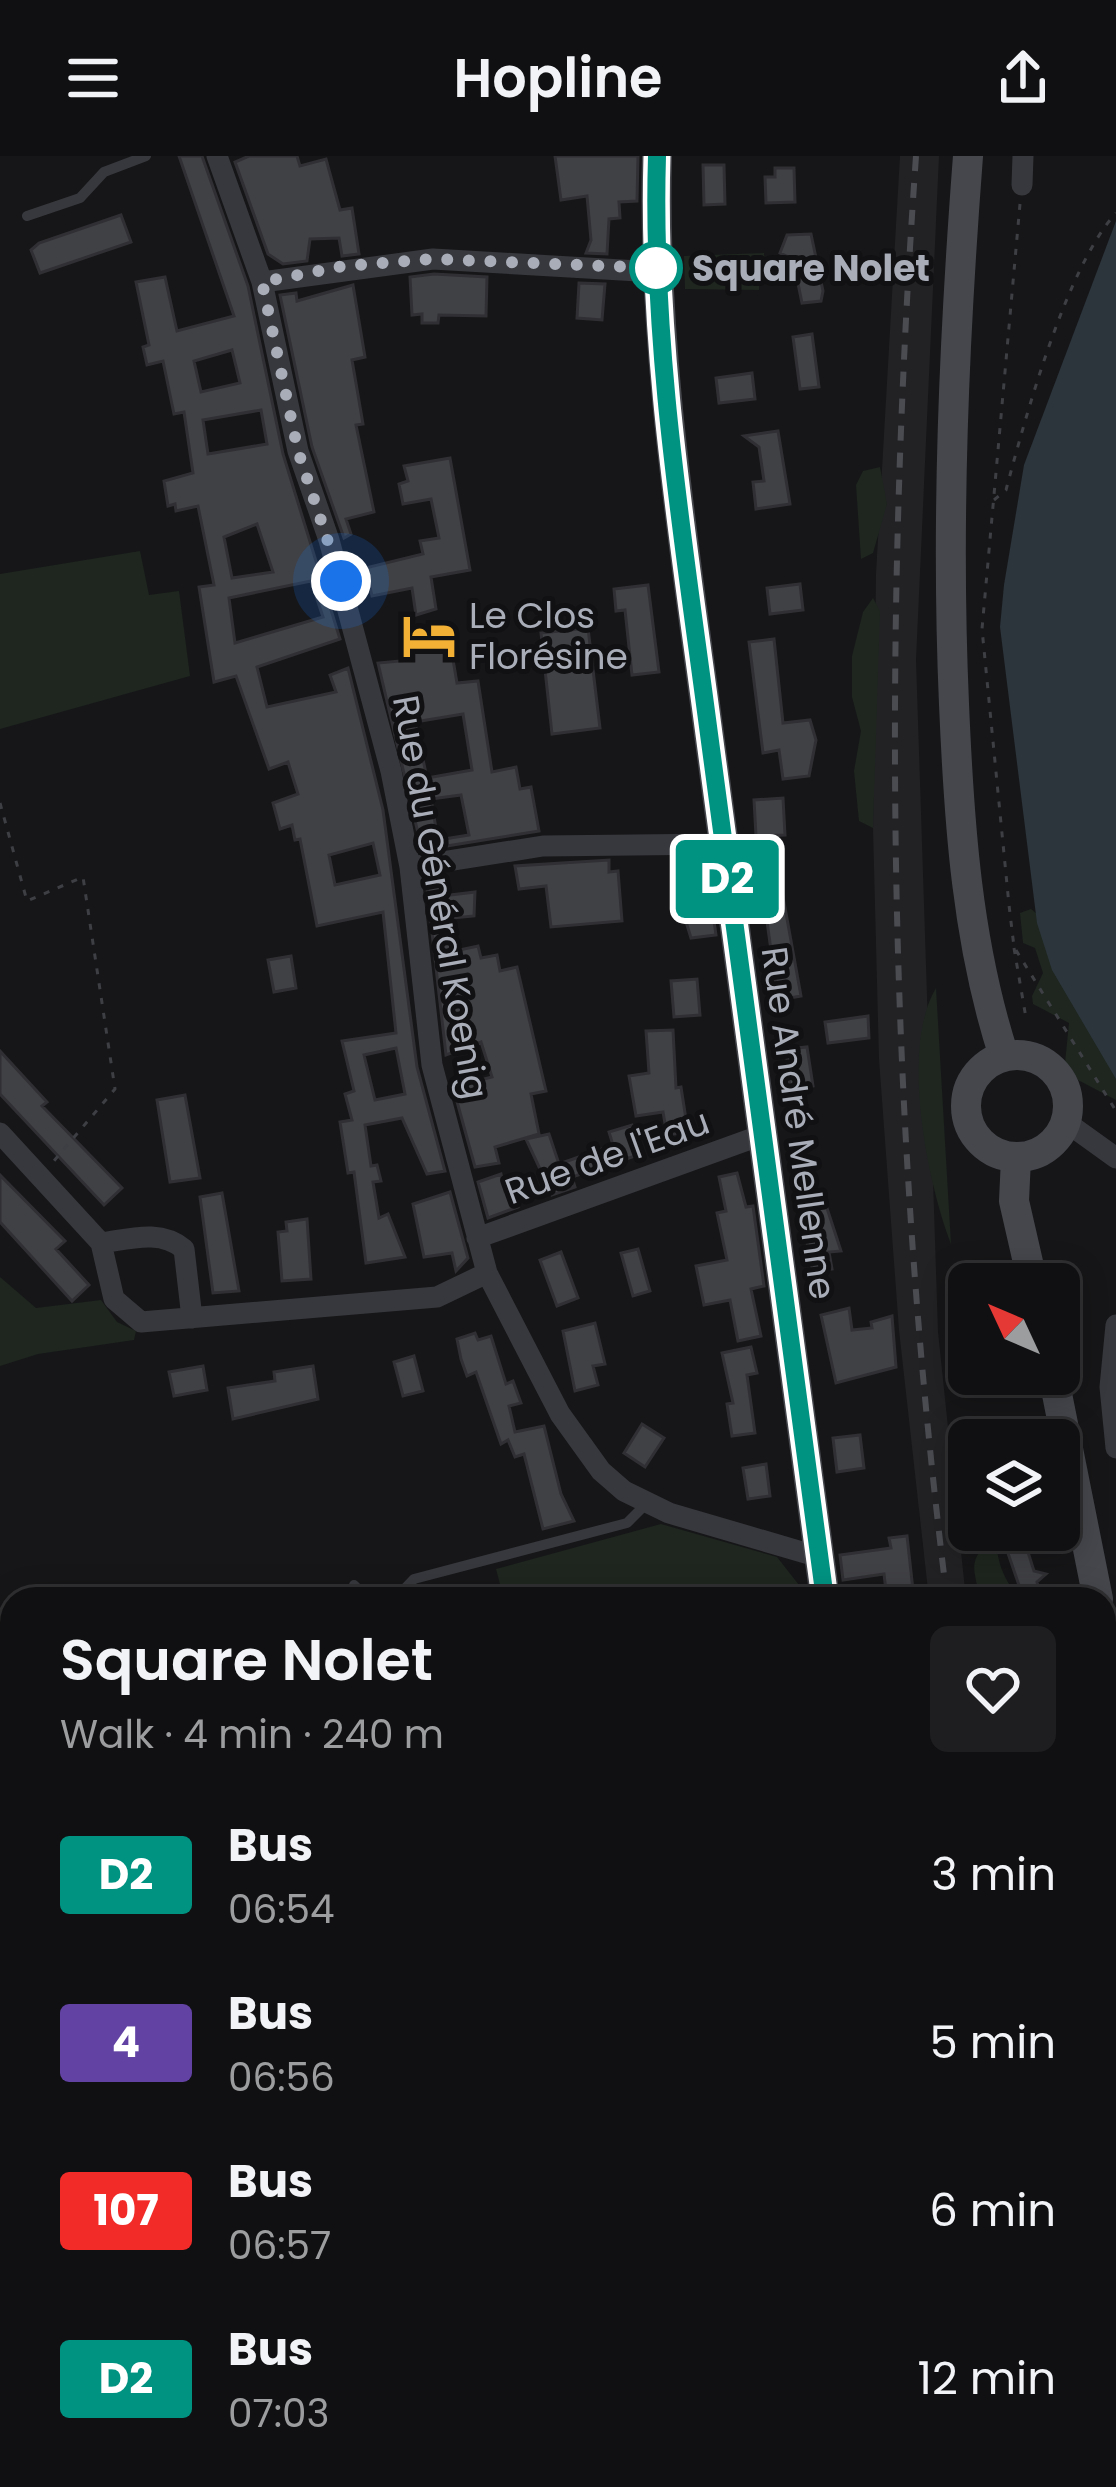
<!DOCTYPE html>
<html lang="en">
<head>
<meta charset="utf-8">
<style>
	:root { --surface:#101012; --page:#1e1e20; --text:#f1f3f6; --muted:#9c9d9f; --line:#303032 }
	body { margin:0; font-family:Poppins,sans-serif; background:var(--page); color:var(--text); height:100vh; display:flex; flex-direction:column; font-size:45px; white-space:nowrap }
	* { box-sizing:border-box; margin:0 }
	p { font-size:39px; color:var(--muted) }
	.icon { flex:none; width:66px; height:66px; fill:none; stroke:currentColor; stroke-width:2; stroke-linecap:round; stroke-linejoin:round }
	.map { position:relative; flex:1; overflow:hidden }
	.drawer { position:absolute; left:0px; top:1431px; width:1116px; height:900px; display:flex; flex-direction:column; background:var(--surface); border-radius:36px 36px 0 0; box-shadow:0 6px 30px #0003,0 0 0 3px var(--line) }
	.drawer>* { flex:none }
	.badge { padding:0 24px; border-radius:9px; font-size:42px; line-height:78px }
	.needle { width:78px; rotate:314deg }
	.controls { position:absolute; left:948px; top:1107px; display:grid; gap:24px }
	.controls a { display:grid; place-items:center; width:132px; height:132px; border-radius:18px; background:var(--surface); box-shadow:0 6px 30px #0003,0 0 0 3px var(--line); font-size:60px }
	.you { position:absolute; width:60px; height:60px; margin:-30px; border:9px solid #fff; border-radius:50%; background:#1a73e8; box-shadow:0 0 0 18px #1a73e833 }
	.map>.badge { position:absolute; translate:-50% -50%; box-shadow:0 0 0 6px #fff }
	.round { display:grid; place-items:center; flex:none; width:126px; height:126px; border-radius:18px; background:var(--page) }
	.head { display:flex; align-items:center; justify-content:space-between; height:204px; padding:0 60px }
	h1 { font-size:57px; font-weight:600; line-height:90px }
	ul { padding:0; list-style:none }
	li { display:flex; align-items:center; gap:36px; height:168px; padding:0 60px }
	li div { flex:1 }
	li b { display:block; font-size:45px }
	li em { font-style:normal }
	li .badge { min-width:132px; font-weight:700; text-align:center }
	header { display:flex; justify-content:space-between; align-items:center; height:156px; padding:0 60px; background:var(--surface); font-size:54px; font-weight:600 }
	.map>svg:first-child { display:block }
	.built { fill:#222225 }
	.green { fill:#1e261f }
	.water { fill:#2c353c }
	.building { fill:#404145; stroke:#303034; stroke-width:3; fill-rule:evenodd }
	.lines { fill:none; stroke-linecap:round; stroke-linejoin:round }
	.path { stroke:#3d3f44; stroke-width:3; stroke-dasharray:6 9; stroke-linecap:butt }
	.lane { stroke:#37383d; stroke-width:10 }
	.street { stroke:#37383d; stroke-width:21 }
	.secondary { stroke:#45474d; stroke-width:30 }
	.rail { stroke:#4a4c52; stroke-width:6; stroke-dasharray:15 12; stroke-linecap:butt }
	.line-casing { stroke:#fff; stroke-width:27 }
	.line { stroke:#009382; stroke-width:18 }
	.walk { stroke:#a8adb8; stroke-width:12; stroke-dasharray:0 21.6 }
	.stop-dot { fill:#fff; stroke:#009382; stroke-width:6 }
	.labels { text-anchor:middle; stroke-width:10; stroke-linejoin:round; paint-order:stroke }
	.stop-label { font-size:36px; font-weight:bold; fill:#a8adb8; stroke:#111113; text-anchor:start }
	.poi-label { font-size:36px; fill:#a8adb8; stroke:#111113; text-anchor:start }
	.street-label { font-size:36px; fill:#a8adb8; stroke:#111113 }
</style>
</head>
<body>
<header><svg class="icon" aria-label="menu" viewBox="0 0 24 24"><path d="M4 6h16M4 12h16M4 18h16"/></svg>Hopline<svg class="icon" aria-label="share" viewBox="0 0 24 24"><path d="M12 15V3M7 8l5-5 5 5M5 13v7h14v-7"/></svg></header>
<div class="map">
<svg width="1116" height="2331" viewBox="0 0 1116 2331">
	<rect width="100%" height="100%" fill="#161618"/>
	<path class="built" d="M900 0H939L916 504 938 1176 966 1443H929L899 1174 879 903 873 672 876 418Z
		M1104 2063 1116 2101V2331H1105L1104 2319Z"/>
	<path class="green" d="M764 97 766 125H759V134L685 133 684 100Z
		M880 311 887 348 873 397 861 403 856 329 863 315Z
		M140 395 149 439 179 435 190 520 0 573V418Z
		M873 442 880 455 873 672 859 665 854 615 861 575 852 541V500L863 456Z
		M1031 753 1042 762 1116 918V944L1078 924 1065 907 1069 867 1033 848 1032 840 1043 817 1035 792 1023 787 1020 757Z
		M936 832 951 1088C927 1025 900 892 936 832Z
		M0 1121 36 1152 101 1144 117 1166 136 1175 134 1184 38 1198 0 1210Z
		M661 1368 777 1401 810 1443H504L496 1413Z
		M983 1374H996C995 1399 1002 1427 1023 1443H978C978 1415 965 1411 987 1386Z"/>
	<path class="water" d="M1116 65V923L1052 814 1037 767 1000 471 1004 429 1024 309Z"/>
	<path class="building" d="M179 0H202L248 130 283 298 340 483 257 511 267 551 336 536 330 519 348 512 383 654 417 911 445 1015 427 1018 402 962 365 969 371 1010 377 1009 381 1025 373 1026 379 1062 388 1058 405 1101 366 1107 354 1016 348 1017 340 966 352 964 345 938 354 935 342 885 396 877 383 756 317 770 300 683 295 684 292 669 280 673 273 647 298 638 288 606 269 613 236 520 214 526 199 431 214 429 198 350 176 355 175 348 168 350 164 325 193 317 184 256 174 258 163 205 147 209 143 191 149 189 136 126 165 121 177 175 234 160ZM232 194 240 227 201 236 194 205ZM261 254 267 288 208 298 203 264ZM257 368 273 416 232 422 224 381ZM311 425 323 461 235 487 229 442ZM373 687 380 719 335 729 329 699ZM396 892 405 938 375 944 364 899Z
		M249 0H297L300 10 326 3 340 54 352 52 359 98 342 100 339 82 310 83 307 105 283 108 268 98 235 6Z
		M555 0H638L637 45 619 46 620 62 609 63 607 98 586 97 591 84 587 40 561 44Z
		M703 9H724L725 48 704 49Z
		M775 12H794L795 46 766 47 765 21H775Z
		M121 59 131 86 40 117 31 94 39 87Z
		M811 78 823 135 821 145 802 147 793 103 780 97 787 79Z
		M434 118 487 121 486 160 439 159 438 167H422V158L412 159 410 121Z
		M579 127 605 128 602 164 577 162Z
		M353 129 365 201 352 204 363 268 356 269 374 356 346 363 351 378 344 382 312 291 280 139 296 137 297 145Z
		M812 178 819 231 800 233 793 181Z
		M752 217 755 243 719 247 716 222Z
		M778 275 790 348 756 353 753 326 764 325 759 291 744 280Z
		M450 302 470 414 431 421 436 453 416 459 412 432 372 440 370 431 358 433 353 415 423 398 420 385 439 382 431 343 403 348 399 328 408 325 404 310Z
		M800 428 803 454 770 458 767 432Z
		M648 429 659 516 632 519 625 454 616 455 614 433Z
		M588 472 600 572 552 578 541 477Z
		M439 473 448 474 457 527 478 525 492 616 516 611 520 633 531 631 539 675 422 694 378 507 411 504 410 496 421 495 420 481ZM463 558 472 614 427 622 415 566ZM461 639 469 679 438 684 431 643Z
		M774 483 783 567 810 564 816 584 809 620 783 623 779 594 763 597 749 486Z
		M783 642 785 679 756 680 754 644Z
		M609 704V716L618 715 622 765 551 771 546 730 519 733 515 710Z
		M440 722 442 740 475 736 474 760 452 762 455 795 478 790 481 802 497 799 500 815 517 811 546 935 531 938 539 978 495 991 499 1007 475 1011 453 931 492 921 481 886 446 899 426 724Z
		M782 735 801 840 778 844 763 737Z
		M712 751 716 779 691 782 683 756Z
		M291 800 296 832 274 836 268 804Z
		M697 823 700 859 674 861 671 825Z
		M868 860 869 882 828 887 825 866Z
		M673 874 676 932 681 931 688 976 667 979 663 956 636 960 629 920 649 917 646 875Z
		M807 891 813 930 790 933 786 893Z
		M0 895 47 946 42 950 122 1032 104 1049 0 938Z
		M185 939 200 1022 170 1026 157 944Z
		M632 969 641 998 572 1021 575 1031 552 1039 526 983 549 978 559 1008 613 989 609 976Z
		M737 1017 746 1051 753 1050 764 1130 751 1133 761 1180 738 1185 730 1144 704 1149 696 1110 727 1104 717 1057 726 1055 719 1021Z
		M501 1018 505 1035 514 1033 518 1051 488 1062 478 1026Z
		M0 1019 65 1085 56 1093 89 1129 72 1145 0 1066Z
		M450 1036 468 1102 456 1115 452 1097 424 1101 413 1048Z
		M222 1037 239 1135 213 1137 200 1041Z
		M824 1043 841 1095 829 1096 832 1113 813 1116 801 1058 802 1050Z
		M307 1063 311 1123 282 1125 278 1076 287 1075 286 1066Z
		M638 1093 650 1135 633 1140 621 1097Z
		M561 1096 578 1142 557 1150 540 1104Z
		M849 1152 852 1174 872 1172 871 1166 892 1160 896 1211 836 1227 821 1159Z
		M595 1167 605 1208 593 1210 598 1229 575 1235 563 1175Z
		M475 1177 478 1184 491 1180 506 1228 513 1225 521 1247 509 1250 515 1276 544 1270 561 1338 574 1365 543 1373 524 1298 515 1301 508 1284 501 1288 476 1216 467 1220 461 1203 457 1183Z
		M751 1191 757 1217 747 1219 755 1277 732 1280 727 1248 733 1247 722 1197Z
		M414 1200 423 1235 403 1240 394 1206Z
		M203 1210 207 1234 174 1240 169 1216Z
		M313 1210 318 1243 233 1263 228 1232 275 1225 274 1216Z
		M642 1268 664 1282 645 1311 624 1297Z
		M860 1279 864 1312 837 1316 833 1282Z
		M766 1308 770 1340 748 1343 743 1312Z
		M1000 1374H1021L1034 1415 1046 1418 1037 1426 1039 1433 1022 1438Z
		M907 1380 914 1443H887L884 1418 843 1424 840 1399 891 1392 889 1382Z"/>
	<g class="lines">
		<path class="path" d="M1020 48 982 473 1009 749 1014 791 1116 955
			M994 344 1006 334C1026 259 1066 112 1116 57
			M0 647 27 745 83 721 115 933 53 1006
			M1014 792 1026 862
			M264 1443C291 1436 314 1442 342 1435
			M488 1443H495"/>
		<path class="lane" d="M27 60 80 42 104 16 146 0
			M354 1429 368 1443
			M395 1443 414 1423 627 1367 646 1348
			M1104 2035 1109 2033"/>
		<path class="street" d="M217 0 262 126 298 295 329 384 391 615 410 711 432 909 487 1117 560 1258 601 1315 624 1335 669 1357 819 1401
			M1022 29 1023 0
			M262 126 433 103 656 116
			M410 711 543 690 723 688
			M1066 966 1116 1002
			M0 977 101 1087
			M477 1082 759 980
			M101 1087 114 1143 141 1166 437 1141 487 1117
			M101 1087C130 1083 160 1073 184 1093L192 1162
			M1116 1169 1110 1231 1116 1292"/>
		<path class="secondary" d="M657 0C652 194 684 387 709 578 746 867 788 1155 825 1443
			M968 0C954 183 946 364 954 548 959 667 967 787 1004 900
			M966 950a51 51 0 1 1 102 0a51 51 0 1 1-102 0Z
			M1016 1002 1014 1045 1033 1128
			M1053 1218 1098 1443
			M1104 1481 1116 1606
			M1104 1896 1116 1775
			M698 2319 706 2331
			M1081 2319 1083 2331
			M967 2331 973 2319"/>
		<path class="rail" d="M916 0C882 483 887 963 947 1443
			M1104 2188 1116 2241
			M1104 2240 1116 2293"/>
	</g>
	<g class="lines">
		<defs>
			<path id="line" d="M657 0C651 193 684 387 709 578 747 867 787 1155 825 1443"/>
		</defs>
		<use href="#line" class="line-casing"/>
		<use href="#line" class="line"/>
		<path class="walk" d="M341 425 298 295 262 126 344 110 433 103 656 112"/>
	</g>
	<defs>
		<symbol id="hotel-bare" viewBox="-9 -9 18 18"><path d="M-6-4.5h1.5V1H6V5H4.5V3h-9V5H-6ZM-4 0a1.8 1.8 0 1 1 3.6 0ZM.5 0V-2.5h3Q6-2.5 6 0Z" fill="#f2b134" stroke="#111113" stroke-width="2.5" paint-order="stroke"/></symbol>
	</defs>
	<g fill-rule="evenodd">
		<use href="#hotel-bare" x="391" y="442" width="76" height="76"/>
	</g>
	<circle class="stop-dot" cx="656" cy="112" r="24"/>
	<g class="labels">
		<g class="stop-label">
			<text x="692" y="125">Square Nolet</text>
		</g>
		<g class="poi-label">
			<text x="469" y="472">Le Clos<tspan x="469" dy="41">Florésine</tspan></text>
		</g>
		<g class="street-label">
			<text transform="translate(441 741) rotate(80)" y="13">Rue du Général Koenig</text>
			<text transform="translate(799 967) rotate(82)" y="13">Rue André Mellenne</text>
			<text transform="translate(607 1000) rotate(-20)" y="13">Rue de l'Eau</text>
		</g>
	</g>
</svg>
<div class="controls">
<a><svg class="needle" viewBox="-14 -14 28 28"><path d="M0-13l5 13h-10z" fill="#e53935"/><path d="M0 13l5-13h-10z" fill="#9c9d9f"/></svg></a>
<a><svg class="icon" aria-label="layers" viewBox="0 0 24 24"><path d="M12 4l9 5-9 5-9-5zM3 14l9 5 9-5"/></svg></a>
</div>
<div class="you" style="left:341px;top:425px"></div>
<b class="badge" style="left:727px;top:723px;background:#009382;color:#fff">D2</b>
<section class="drawer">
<div class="head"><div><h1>Square Nolet</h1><p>Walk · 4 min · 240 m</p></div><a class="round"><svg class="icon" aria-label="heart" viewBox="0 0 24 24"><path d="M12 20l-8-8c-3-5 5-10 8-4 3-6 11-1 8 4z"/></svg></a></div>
<ul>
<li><span class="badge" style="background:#009382;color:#fff">D2</span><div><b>Bus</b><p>06:54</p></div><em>3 min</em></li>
<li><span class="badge" style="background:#6243a4;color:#fff">4</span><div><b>Bus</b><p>06:56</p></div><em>5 min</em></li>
<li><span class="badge" style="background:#f22b29;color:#fff">107</span><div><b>Bus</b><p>06:57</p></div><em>6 min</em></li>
<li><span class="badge" style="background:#009382;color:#fff">D2</span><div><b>Bus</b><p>07:03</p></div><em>12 min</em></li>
</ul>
</section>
</div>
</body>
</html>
